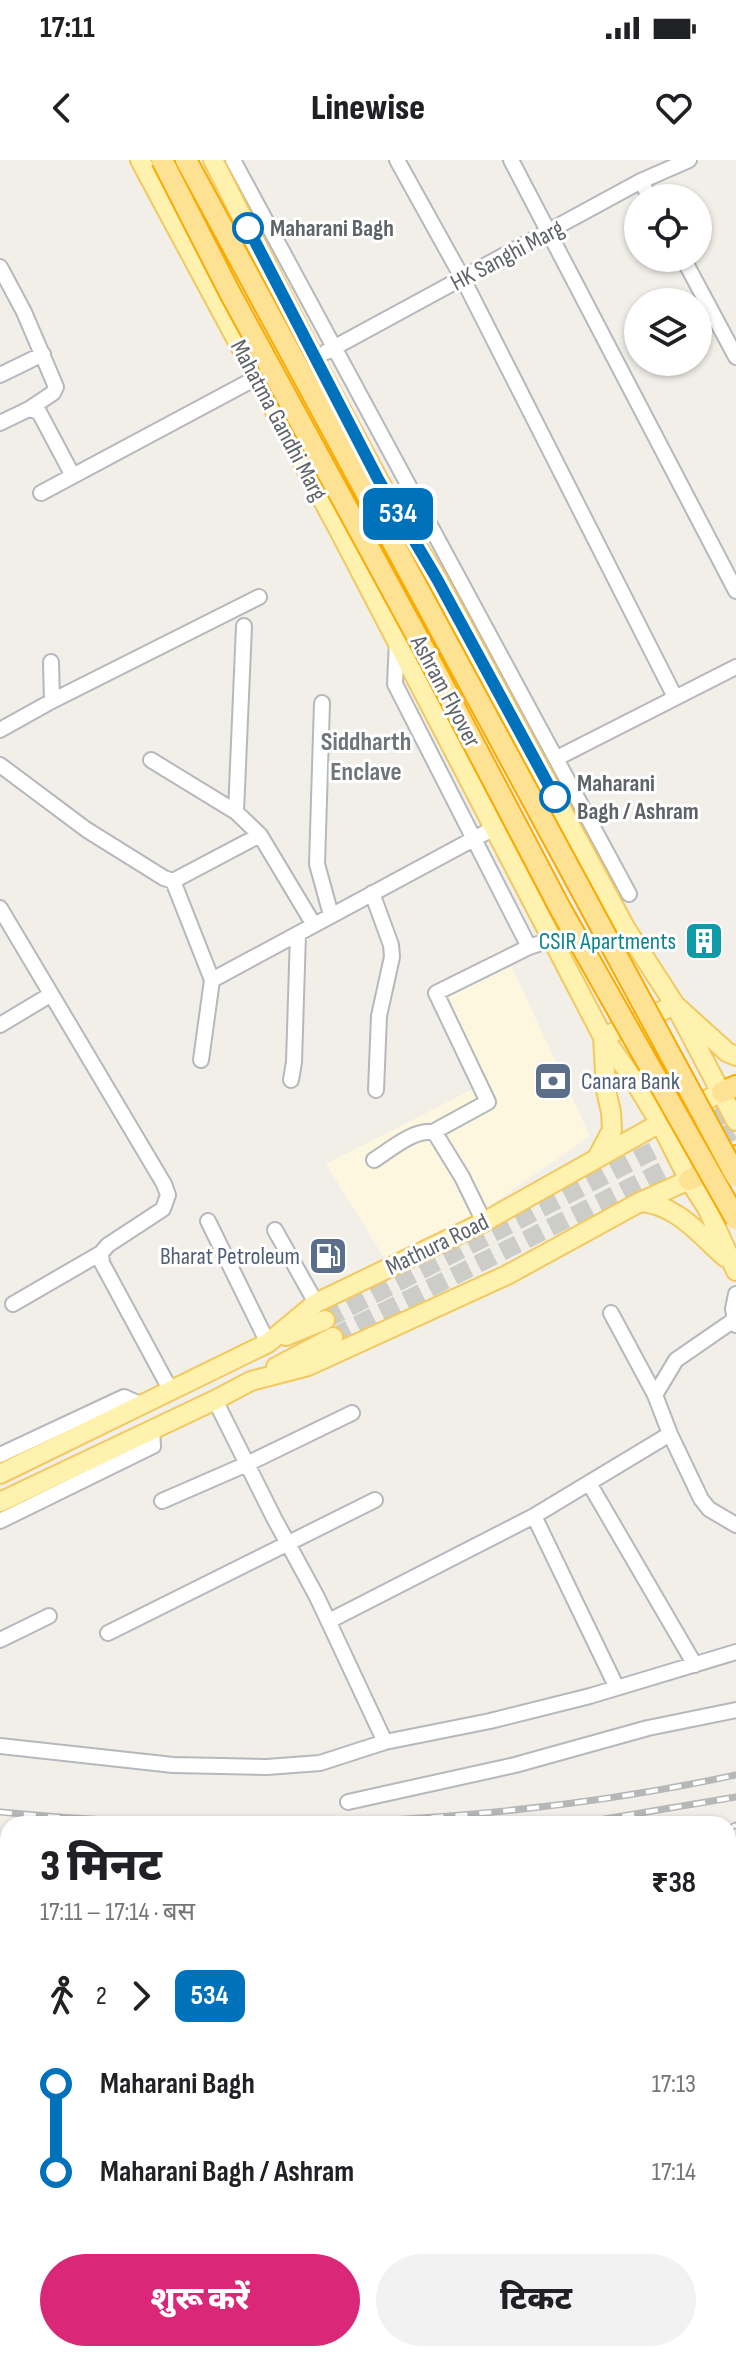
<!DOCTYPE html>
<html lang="hi">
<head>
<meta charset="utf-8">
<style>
	:root { --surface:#fff; --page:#f2f2f2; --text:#202124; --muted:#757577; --accent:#db2777 }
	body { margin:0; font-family:"Sofia Sans Condensed","Noto Sans Devanagari",sans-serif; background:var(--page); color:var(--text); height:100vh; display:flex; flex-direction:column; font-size:30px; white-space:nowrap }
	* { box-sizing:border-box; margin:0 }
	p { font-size:26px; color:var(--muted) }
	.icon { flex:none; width:44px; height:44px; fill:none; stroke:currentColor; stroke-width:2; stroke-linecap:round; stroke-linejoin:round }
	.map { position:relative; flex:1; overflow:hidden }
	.sheet { position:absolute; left:0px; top:1656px; width:736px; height:546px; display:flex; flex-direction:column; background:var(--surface); border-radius:24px 24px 0 0; box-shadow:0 2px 6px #0004 }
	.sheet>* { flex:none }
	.badge { padding:0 16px; border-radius:12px; font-size:28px; line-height:52px }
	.fabs { position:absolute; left:624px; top:24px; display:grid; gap:16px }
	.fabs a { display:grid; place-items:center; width:88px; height:88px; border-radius:50%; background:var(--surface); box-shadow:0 2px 6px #0004; font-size:40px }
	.map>.badge { position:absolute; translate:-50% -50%; box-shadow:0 0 0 4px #fff }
	.legs { display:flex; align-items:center; gap:12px; height:88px; padding:0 40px; font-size:26px }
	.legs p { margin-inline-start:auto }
	.head { display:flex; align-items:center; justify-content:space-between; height:136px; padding:0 40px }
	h1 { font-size:44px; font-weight:800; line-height:60px }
	.primary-button { display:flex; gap:16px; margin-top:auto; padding:16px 40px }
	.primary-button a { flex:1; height:92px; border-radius:48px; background:var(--accent); color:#fff; font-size:32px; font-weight:800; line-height:92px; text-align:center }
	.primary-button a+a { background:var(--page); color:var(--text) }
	ul { padding:0 40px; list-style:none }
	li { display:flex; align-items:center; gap:28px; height:88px; font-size:30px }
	li i { display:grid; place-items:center; width:12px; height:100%; margin:0 10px; background:currentColor }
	li i::after { content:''; width:20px; height:20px; margin:-10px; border:6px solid; border-radius:50%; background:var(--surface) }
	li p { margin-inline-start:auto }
	li:first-child i { background:linear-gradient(#0000 50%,currentColor 0) }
	li:last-child i { background:linear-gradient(currentColor 50%,#0000 0) }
	.status { display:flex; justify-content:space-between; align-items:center; height:56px; padding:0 40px; background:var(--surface); direction:ltr }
	.status svg { height:22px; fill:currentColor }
	header { display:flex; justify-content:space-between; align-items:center; height:104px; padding:0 40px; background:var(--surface); font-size:36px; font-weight:800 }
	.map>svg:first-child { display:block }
	.commercial { fill:#fef7e0 }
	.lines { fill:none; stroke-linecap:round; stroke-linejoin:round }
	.major-tunnel { stroke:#ccccc8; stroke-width:18; stroke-dasharray:18 9; stroke-linecap:butt }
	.minor-casing { stroke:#b5b8bc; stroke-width:18 }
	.major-casing { stroke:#f2c960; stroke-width:22 }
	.highway-casing { stroke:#f9ab00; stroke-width:24 }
	.minor { stroke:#fff; stroke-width:14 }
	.major { stroke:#fff2af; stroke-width:18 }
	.highway { stroke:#fde293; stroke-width:20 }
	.rail-casing { stroke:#b6b7b8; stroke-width:7 }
	.rail { stroke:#fff; stroke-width:4; stroke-dasharray:12; stroke-linecap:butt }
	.highway-bridge-casing { stroke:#f9ab00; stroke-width:24; stroke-linecap:butt }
	.highway-bridge { stroke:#fde293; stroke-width:20 }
	.line-1-casing { stroke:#fff; stroke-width:18 }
	.line-1 { stroke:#0072bc; stroke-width:12 }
	.stop-1-dot { fill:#fff; stroke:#0072bc; stroke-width:4 }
	.labels { text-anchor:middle; stroke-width:6; stroke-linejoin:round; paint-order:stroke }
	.stop-label { font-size:24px; font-weight:bold; fill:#5f6368; stroke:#fff; text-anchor:start }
	.street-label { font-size:24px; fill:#5f6368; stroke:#fff }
	.culture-label { font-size:24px; fill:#0d838f; stroke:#fff; text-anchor:end }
	.service-label { font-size:24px; fill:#4e5e75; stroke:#fff; text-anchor:start }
	.neighbourhood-label { font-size:26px; font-weight:bold; fill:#70757a; stroke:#fff }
</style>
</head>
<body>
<div class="status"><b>17:11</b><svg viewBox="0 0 49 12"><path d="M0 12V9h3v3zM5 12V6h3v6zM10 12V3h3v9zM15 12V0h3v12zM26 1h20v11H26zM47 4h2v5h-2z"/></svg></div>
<header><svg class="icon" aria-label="back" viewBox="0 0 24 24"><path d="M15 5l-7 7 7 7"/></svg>Linewise<svg class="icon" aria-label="heart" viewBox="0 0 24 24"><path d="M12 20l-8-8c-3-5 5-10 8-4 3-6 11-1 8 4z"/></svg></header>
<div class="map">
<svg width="736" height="2201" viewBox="0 0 736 2201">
	<rect width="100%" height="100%" fill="#f1efe8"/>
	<path class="commercial" d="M503 788 590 976 478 1054 385 1099 326 1004 481 925 428 830Z"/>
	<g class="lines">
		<path class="major-tunnel" d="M325 1160 736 948
			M333 1177 672 1006 736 969"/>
		<defs>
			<path id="minor" d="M233 0 629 734
				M397 0 463 119 675 537
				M511 0 736 431
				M641 21 650 38
				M683 98 736 197
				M0 107 24 152 56 227 53 233 29 249
				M326 192 641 21 689 0
				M0 215 43 194
				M0 263 29 249 39 252 73 316
				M41 333 256 218
				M397 481 395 524 529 787
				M51 502 52 541
				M322 543 317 704 331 755
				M0 570 52 541 259 437
				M557 598 736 507
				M151 600 236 652 260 675 314 765
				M0 605 87 670 164 718 173 721 260 675
				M236 652 244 466
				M173 721 212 820
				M372 733 391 785 392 797 379 856 376 930
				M0 748 164 1024 168 1035 163 1049 108 1085 101 1093 102 1103 171 1231
				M0 865 50 835
				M201 900 212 820 494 668
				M291 920 294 902 298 774
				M433 972 488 942 436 833 529 787 553 779
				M374 1000C390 990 416 967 435 973L462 1017 484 1062
				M208 1061 268 1183
				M275 1070 316 1143
				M736 1134 733 1149 736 1165
				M13 1144 101 1093
				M611 1153 655 1235 670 1274 701 1339 709 1349 736 1365
				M655 1235 676 1200 734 1160
				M215 1240 274 1358 317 1437 385 1582
				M0 1295 124 1237 142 1245
				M589 1323 695 1505
				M162 1341 247 1304 352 1253
				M534 1356 617 1528
				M0 1361 153 1286 152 1270
				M329 1461 534 1356 670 1274
				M108 1473 375 1340
				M0 1480 49 1456
				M0 1586 173 1605 267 1607 320 1603 385 1582 490 1561 590 1536 736 1492
				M348 1642 515 1605 648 1568 736 1550
				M728 1923 736 1918
				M728 2018 736 2012
				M728 2042 736 2053
				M728 2121 736 2115
				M728 2162 736 2176
				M351 2194 357 2201
				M439 2194 444 2201
				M207 2201 218 2194
				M484 2201 494 2194
				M605 2201 615 2194"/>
			<path id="major" d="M140 0 341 374 603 877 632 917 660 963 689 1020 707 1048 736 1111
				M213 0 322 214 392 345 437 419 626 769 675 845 736 961
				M597 998 612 970 611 952 606 930 603 877 675 845 727 892 736 896
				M640 1042C676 1044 700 1075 725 1097
				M286 1176 325 1160
				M276 1207 333 1177
				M0 1314 268 1183 316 1143 484 1062 660 963 722 932
				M0 1342 215 1240 251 1221 308 1206 507 1115 640 1042 689 1020"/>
			<path id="highway" d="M722 932 736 926
				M689 1020 736 996"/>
		</defs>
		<use href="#minor" class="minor-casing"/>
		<use href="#major" class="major-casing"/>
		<use href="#highway" class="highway-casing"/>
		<use href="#minor" class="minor"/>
		<use href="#major" class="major"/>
		<use href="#highway" class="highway"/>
		<defs>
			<path id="rail" d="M0 1652C237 1675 503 1665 736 1615
				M575 1664 736 1637
				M728 1669 736 1665
				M0 1687 8 1688
				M728 1699 736 1694
				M0 2187 8 2183"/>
		</defs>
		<use href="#rail" class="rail-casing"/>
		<use href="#rail" class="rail"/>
		<defs>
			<path id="highway-bridge" d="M162 0 230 133 425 491 560 748 736 1059
				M186 0 736 1016"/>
		</defs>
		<use href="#highway-bridge" class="highway-bridge-casing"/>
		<use href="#highway-bridge" class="highway-bridge"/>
	</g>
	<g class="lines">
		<defs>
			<path id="line-1" d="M248 68 378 319 437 419 555 637"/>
		</defs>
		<use href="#line-1" class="line-1-casing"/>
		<use href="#line-1" class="line-1"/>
	</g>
	<defs>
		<symbol id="building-square" viewBox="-11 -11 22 22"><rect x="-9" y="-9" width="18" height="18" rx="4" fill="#0f9aa8" stroke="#fff"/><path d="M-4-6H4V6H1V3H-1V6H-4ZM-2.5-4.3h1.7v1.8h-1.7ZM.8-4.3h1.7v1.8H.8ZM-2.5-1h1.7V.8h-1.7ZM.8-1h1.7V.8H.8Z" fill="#fff"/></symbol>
		<symbol id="bank-square" viewBox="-11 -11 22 22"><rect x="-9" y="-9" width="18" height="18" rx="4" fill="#5c6f8a" stroke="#fff"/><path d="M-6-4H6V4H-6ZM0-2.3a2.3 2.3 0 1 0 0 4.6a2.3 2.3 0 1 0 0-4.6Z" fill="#fff"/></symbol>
		<symbol id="fuel-square" viewBox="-11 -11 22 22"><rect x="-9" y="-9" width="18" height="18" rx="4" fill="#5c6f8a" stroke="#fff"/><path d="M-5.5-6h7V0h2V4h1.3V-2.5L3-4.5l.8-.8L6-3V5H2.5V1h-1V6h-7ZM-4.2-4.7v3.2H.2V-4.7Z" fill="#fff"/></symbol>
	</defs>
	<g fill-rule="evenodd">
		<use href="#building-square" x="682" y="759" width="44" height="44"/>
		<use href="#bank-square" x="531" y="899" width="44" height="44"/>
		<use href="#fuel-square" x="306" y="1074" width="44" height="44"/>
	</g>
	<g class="stop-1-dot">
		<circle cx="248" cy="68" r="14"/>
		<circle cx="555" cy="637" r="14"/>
	</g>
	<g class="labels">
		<g class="stop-label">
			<text x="270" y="76">Maharani Bagh</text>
			<text x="577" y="631">Maharani<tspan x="577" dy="28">Bagh / Ashram</tspan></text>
		</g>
		<g class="street-label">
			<text transform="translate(507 95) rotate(-28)" y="8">HK Sanghi Marg</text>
			<text transform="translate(279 260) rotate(62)" y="8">Mahatma Gandhi Marg</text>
			<text transform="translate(446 531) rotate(62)" y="8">Ashram Flyover</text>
			<text transform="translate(437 1084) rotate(-26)" y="8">Mathura Road</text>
		</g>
		<g class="culture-label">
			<text x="676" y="789">CSIR Apartments</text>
		</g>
		<g class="service-label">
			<text x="581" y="929">Canara Bank</text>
			<text x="300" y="1104" text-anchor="end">Bharat Petroleum</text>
		</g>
		<g class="neighbourhood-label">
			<text x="366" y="590">Siddharth<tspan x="366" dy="30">Enclave</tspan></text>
		</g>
	</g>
</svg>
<div class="fabs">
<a><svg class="icon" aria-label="locate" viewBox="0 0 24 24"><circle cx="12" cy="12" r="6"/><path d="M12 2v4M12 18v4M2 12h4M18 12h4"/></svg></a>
<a><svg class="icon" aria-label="layers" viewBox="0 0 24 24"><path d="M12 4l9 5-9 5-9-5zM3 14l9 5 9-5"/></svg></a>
</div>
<b class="badge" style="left:398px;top:354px;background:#0072bc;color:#fff">534</b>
<section class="sheet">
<div class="head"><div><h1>3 मिनट</h1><p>17:11 – 17:14 · बस</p></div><b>₹38</b></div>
<div class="legs"><svg class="icon" aria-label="walk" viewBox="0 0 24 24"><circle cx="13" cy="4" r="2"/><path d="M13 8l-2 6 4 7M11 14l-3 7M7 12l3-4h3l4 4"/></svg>2<svg class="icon" aria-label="forward" viewBox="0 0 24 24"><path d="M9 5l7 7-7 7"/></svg><b class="badge" style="background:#0072bc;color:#fff">534</b></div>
<ul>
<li><i style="color:#0072bc"></i><b>Maharani Bagh</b><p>17:13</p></li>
<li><i style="color:#0072bc"></i><b>Maharani Bagh / Ashram</b><p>17:14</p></li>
</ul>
<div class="primary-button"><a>शुरू करें</a><a>टिकट</a></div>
</section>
</div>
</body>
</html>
